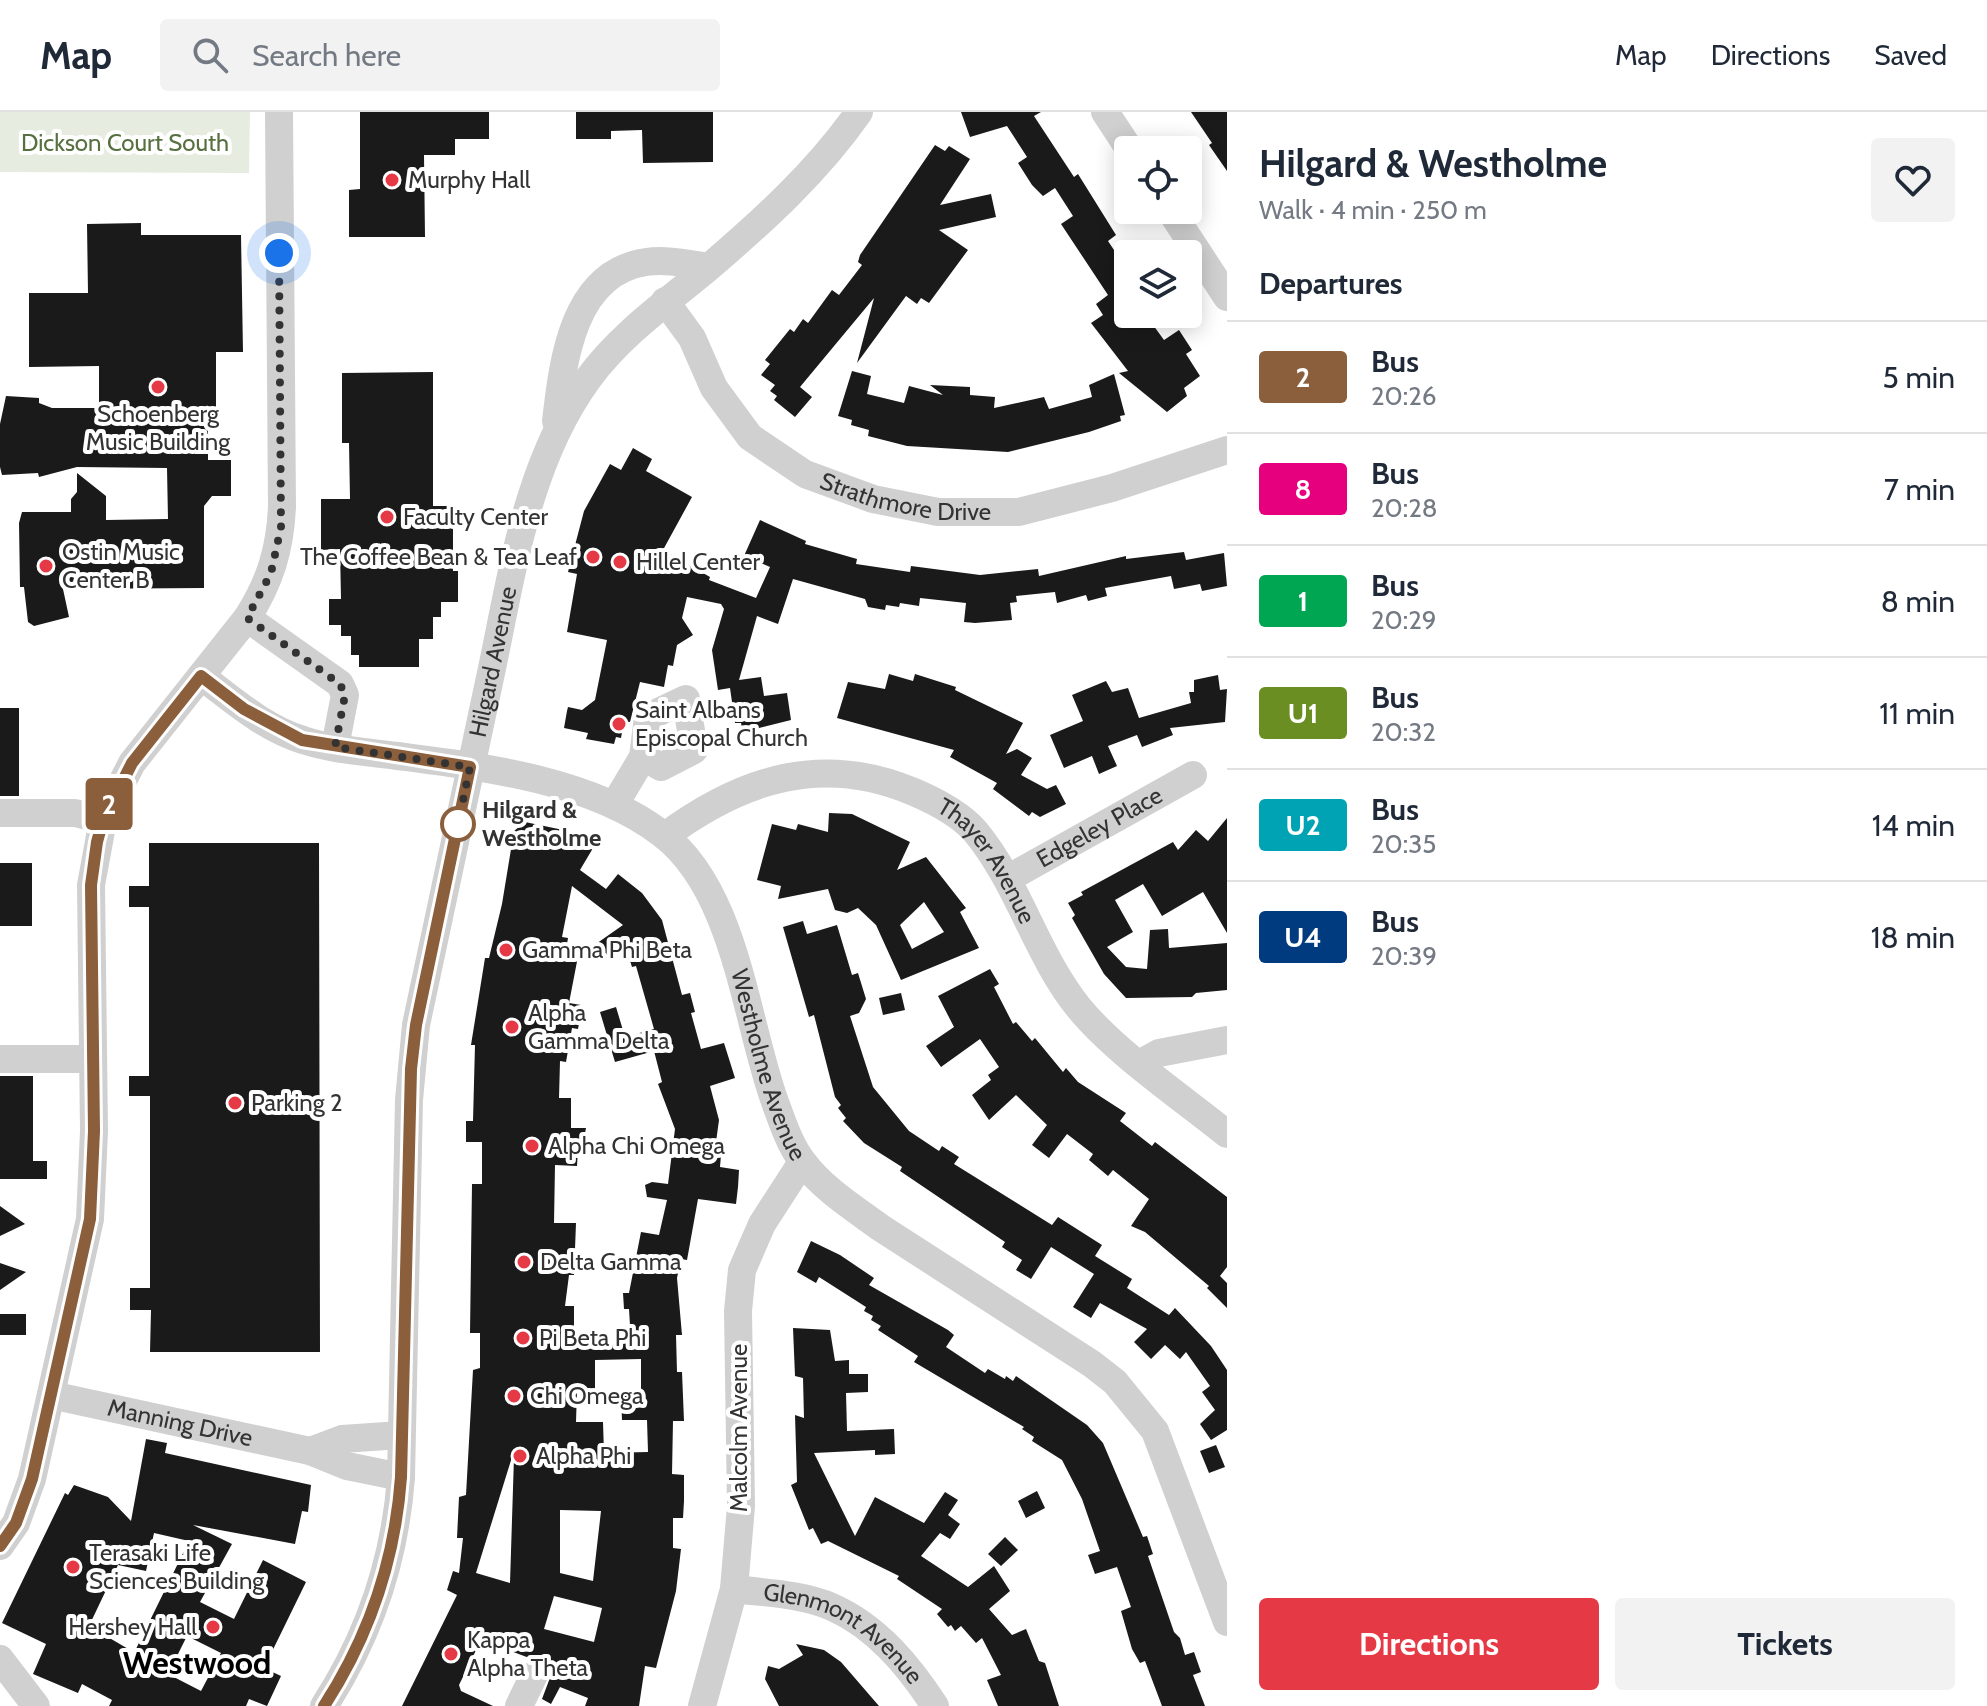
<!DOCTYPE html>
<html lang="en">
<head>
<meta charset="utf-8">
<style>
	:root { --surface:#fff; --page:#f2f2f3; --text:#1f2937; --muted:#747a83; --line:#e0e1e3; --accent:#e63946 }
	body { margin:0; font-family:Cabin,sans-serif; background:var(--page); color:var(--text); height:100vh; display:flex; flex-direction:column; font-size:30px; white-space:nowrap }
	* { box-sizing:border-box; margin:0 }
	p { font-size:26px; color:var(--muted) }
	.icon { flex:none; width:44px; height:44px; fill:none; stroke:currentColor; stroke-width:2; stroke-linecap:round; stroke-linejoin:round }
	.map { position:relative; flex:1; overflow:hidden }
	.details { display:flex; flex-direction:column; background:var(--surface); width:760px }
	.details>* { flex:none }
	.badge { padding:0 16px; border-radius:6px; font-size:28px; line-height:52px }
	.controls { position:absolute; left:1114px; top:24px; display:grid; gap:16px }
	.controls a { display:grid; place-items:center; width:88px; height:88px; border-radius:8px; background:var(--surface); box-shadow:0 4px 20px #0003; font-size:40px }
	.you { position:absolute; width:40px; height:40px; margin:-20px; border:6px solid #fff; border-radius:50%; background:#1a73e8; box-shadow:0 0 0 12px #1a73e833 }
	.map>.badge { position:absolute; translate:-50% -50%; box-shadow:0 0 0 4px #fff }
	h2 { padding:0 32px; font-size:30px; line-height:72px }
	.round { display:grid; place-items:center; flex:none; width:84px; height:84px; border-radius:8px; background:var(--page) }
	.overview { display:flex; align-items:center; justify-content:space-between; height:136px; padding:0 32px }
	h1 { font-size:38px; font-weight:800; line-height:60px }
	.button { display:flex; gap:16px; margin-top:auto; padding:16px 32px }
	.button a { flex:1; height:92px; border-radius:8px; background:var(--accent); color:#fff; font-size:32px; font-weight:800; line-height:92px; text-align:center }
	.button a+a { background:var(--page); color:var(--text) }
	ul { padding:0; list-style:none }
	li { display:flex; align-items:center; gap:24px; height:112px; padding:0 32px; border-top:2px solid var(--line) }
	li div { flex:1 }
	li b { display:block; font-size:30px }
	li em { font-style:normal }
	li .badge { min-width:88px; font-weight:700; text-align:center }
	header { display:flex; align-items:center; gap:48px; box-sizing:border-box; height:112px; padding:0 40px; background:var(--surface); border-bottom:2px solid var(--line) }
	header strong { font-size:38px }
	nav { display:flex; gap:44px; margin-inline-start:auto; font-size:28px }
	.search { width:560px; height:72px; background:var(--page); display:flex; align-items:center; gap:20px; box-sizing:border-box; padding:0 28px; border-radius:8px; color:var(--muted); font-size:30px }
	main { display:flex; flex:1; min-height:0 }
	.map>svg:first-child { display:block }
	.green { fill:#e6ecdf }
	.building { fill:#1a1a1a; fill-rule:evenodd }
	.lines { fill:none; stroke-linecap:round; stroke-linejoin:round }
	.minor { stroke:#d0d0d0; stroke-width:28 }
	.line-casing { stroke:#fff; stroke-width:18 }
	.line { stroke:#8b5e3c; stroke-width:12 }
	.walk { stroke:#333; stroke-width:8; stroke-dasharray:0 14.4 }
	.poi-dot { fill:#e63946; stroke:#fff; stroke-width:3 }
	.stop-dot { fill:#fff; stroke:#8b5e3c; stroke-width:4 }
	.labels { text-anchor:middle; stroke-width:8; stroke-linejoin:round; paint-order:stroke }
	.park-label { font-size:24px; fill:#56703f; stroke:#fff }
	.poi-label { font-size:24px; fill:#333; stroke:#fff; text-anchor:start }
	.street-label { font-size:24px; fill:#333; stroke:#fff }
	.stop-label { font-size:24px; font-weight:bold; fill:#333; stroke:#fff; text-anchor:start }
	.district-label { font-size:32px; font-weight:bold; fill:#000; stroke:#fff }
</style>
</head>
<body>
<header>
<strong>Map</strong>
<div class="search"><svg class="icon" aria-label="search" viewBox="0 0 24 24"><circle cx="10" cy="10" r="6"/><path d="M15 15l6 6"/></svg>Search here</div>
<nav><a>Map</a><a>Directions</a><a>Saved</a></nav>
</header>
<main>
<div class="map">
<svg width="1227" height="1594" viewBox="0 0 1227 1594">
	<rect width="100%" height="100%" fill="#fff"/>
	<path class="green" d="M0 0H250L249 61 0 60Z"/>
	<path class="building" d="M360 0H489V27H455V43H424L425 125H349V78L360 77Z
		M576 0H713V50L643 51 642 18 611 19V27H576Z
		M961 0H1041L1034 4 1074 65 1078 62 1116 123 1108 129 1128 159V216L1148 206 1164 228 1179 218 1192 238 1186 242 1200 264 1184 276 1187 284 1167 300 1119 261 1128 259 1091 211 1103 203 1096 192 1108 183 1061 112 1073 104 1055 76 1043 84 1032 73 1018 51 1027 45 1007 14 970 25Z
		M1191 0H1227V59L1209 33 1212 31Z
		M935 33 945 39 949 34 970 47 940 93 991 82 996 105 939 118 968 138 929 191 921 186 917 192 906 184 857 251 874 186 800 275 812 285 795 305 774 288 777 284 770 279 775 273 761 263 770 252 765 248 790 217 794 220 803 207 808 211 832 178 839 183 862 153 858 150 860 143Z
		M141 111V123H241L243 240H216V315H208V348H231V384H212L204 394V476L63 477 69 505 34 514 28 510 24 475H20L19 411 22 400H71V387L77 380V361L106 384V408L168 407 167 356 77 355 39 365 38 361 2 363 0 355V312L6 284 39 286V291L52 296H99V254L29 255V181H88L87 112Z
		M852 259 871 264 867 282 904 291 909 274 943 283 930 273 970 275V283L995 285 994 296 1044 285 1049 297 1092 285 1089 273 1114 262 1125 303 1120 304 1121 309 1089 320 1008 340 907 334 868 324 869 318 851 313 852 308 838 304Z
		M433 260V394H453V459H458V490H441V505H433V527H419V555H359V543H351V524H341V513H329V487H341L340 437 321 438V387H350L349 331H342V261Z
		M633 336 652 347 646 359 692 385 663 438 710 465 709 468 756 486 770 455 744 444 760 408 806 429 805 432 857 447 856 452 910 460 911 454 980 463 1038 457 1039 464 1126 444V447L1184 440 1186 448 1224 441 1227 474 1202 479 1200 472 1174 477 1171 464 1105 476 1107 484 1088 489 1086 483 1057 491 1055 480 1016 484 1017 490 1010 491 1012 508 975 511 964 510 966 491 920 486 919 494 900 491 899 495 886 493 885 498 868 495 865 487 793 467 778 512 757 504 739 568 761 565 764 584 787 581 791 608 743 620 741 611H735L730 576 718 578 712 538 724 497 721 492 687 485 682 506 693 523 677 533 673 554 668 553 664 575 640 570 630 610 624 609 621 626 616 625 614 632 586 627 588 621 564 616 567 599 568 595 582 598 595 588 607 528 567 520 577 462 568 460 584 399 610 352 621 358Z
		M889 562 913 569 915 562 956 575 955 578 1023 611 1006 642 1017 637 1032 646 1021 663 1047 677 1056 673 1066 692 1040 705 1032 700 1029 704 993 677 997 671 950 645 954 638 837 606 848 570 885 577Z
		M1218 563 1220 578 1227 577 1225 610 1170 616 1173 623 1142 635 1137 623 1108 634 1117 654 1099 662 1092 644 1064 656 1050 623 1083 609 1072 583 1106 569 1112 580 1128 576 1139 606 1191 591 1189 580H1194V568Z
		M0 596H19V684H0Z
		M829 701 852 702 910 730 897 758 926 745 966 796 960 800 979 836 901 868 876 813 858 796 847 801 835 798 828 777 778 787 781 774 757 768 772 712 796 718 798 712 828 720ZM924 790 944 820 912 837 900 813Z
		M1227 706V821L1203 780 1162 804 1143 772 1115 788 1133 820 1107 835 1126 855 1147 857 1150 818 1168 817 1169 836 1227 831V878L1196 881 1192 885 1126 886 1104 862 1072 806 1075 803 1068 791 1083 783 1081 780 1173 730 1178 738 1196 718 1208 729Z
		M525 710 568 719 596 731 580 758 606 777 618 762 642 781 662 808 682 883 690 881 695 900 691 901 701 937 724 931 735 966 710 974 719 1008 716 1030 722 1031 720 1055 739 1058 738 1075 736 1092 698 1087 687 1148 681 1147 677 1166 682 1223H676L677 1260H682L684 1309H673L672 1362 684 1363V1389L683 1406H673V1436L681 1437 676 1479 656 1556 645 1554 639 1594H585L588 1586 560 1575 551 1592 542 1587 551 1563 548 1553 481 1528 459 1573 461 1579 493 1594H402L457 1483 447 1478 453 1459 459 1461 463 1426H457L459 1385 466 1383 473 1258 480 1256V1221H470L472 1072H482V1030H466V1009H473L475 933H471L485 846H489L502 792 514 719ZM572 774 623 813 593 834 603 848 625 833 632 855 636 854 654 917 625 925 616 895 600 900 615 950 654 939 662 970 658 972 675 1017 668 1072 652 1070 645 1073 647 1085 667 1088 659 1123 641 1120 629 1181H623L624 1197H629L631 1230 574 1233V1194H565L569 1163H574L576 1111H554L555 1053 577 1054 578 1037H582L586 1016H571V986H559L560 949 566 950 572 916 578 917 581 900V893L569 891 580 834 567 832 568 826 562 825ZM641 1247V1284H621L622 1308H647L648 1340 604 1341 603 1310H576L577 1278H595V1248ZM512 1345H514L510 1471 476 1461ZM560 1398 601 1399 593 1469 560 1461ZM554 1484 602 1496 594 1530 544 1517Z
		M149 731H319L320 1240H150L151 1198H130V1176H150V984H129V964H149V795H129V774H149Z
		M0 751H32V814H0Z
		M803 809 807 822 837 813 852 863 858 861 866 887 859 901 850 904 873 975 909 1019 939 1039 942 1034 959 1045 954 1052 1052 1113 1058 1105 1102 1133 1095 1144 1132 1167 1127 1176 1169 1203 1175 1196 1211 1234 1227 1258V1318L1211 1328 1200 1312 1215 1298 1202 1280 1210 1274 1186 1240 1180 1247 1165 1233 1151 1247 1134 1230 1147 1217 1100 1191 1091 1206 1073 1195 1094 1162 1051 1135 1031 1167 1016 1158 1022 1148 1002 1135 1005 1130 900 1059 902 1055 864 1031 843 1009 846 1006 838 996 841 993 835 985 814 903 809 905 783 815Z
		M990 857 999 872 994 875 1013 912 1016 910 1032 929 1035 926 1063 960 1066 956 1078 970 1126 1001 1120 1009 1152 1034 1155 1030 1227 1085V1155L1220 1164 1227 1171V1196L1207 1176 1209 1174 1145 1120 1131 1114 1149 1087 1113 1058 1108 1064 1089 1048 1093 1042 1067 1022 1049 1046 1032 1033 1047 1013 1016 983 989 1008 972 983 991 968 988 963 999 955 980 927 941 955 926 934 954 915 938 884Z
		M901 881 905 898 883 903 879 886Z
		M0 964H33V1049H47V1067H0Z
		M0 1094 25 1112 0 1124Z
		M811 1129 840 1143 874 1166 869 1173 948 1218 954 1223 946 1235 985 1261 988 1257 1005 1267 1006 1264 1013 1269 1016 1264 1087 1313 1103 1331 1143 1425 1147 1424 1153 1442 1148 1444 1174 1520 1180 1526 1185 1543 1194 1540 1201 1560 1193 1563 1205 1594H1162L1145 1549 1140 1551 1132 1537 1121 1499 1131 1495 1117 1455 1095 1462 1088 1443 1100 1439 1082 1387 1062 1348 1032 1329 1034 1325 1022 1317 1024 1315 914 1250 918 1244 878 1218 881 1214 871 1208 873 1204 864 1199 866 1195 819 1165 816 1171 797 1160Z
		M0 1151 26 1160 0 1178Z
		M0 1202H26V1223H0Z
		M793 1216 830 1218 835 1249 849 1248V1262H868V1280L846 1281 847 1319 894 1317 895 1342 875 1343V1338L814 1341 855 1424 875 1385 924 1411 945 1380 958 1388 948 1403 960 1412 950 1427 940 1421 921 1444 968 1475 994 1454 1010 1479 989 1497 1012 1523 1026 1517 1039 1549 1045 1551 1059 1594H998L987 1568 1001 1563 982 1526 976 1531 961 1514 955 1519 951 1513 948 1515 937 1502 942 1497 897 1467 899 1464 828 1429 821 1432 813 1416 809 1418 791 1373 797 1370 795 1303 804 1306 803 1266 795 1264Z
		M146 1327 167 1331 165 1341 311 1373 308 1400 302 1399 295 1432 193 1413 232 1432 200 1490 234 1507 263 1448 306 1470 264 1556 281 1564 267 1594 249 1587 246 1594H109L112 1588 82 1572 78 1581 33 1562 46 1532 2 1511 65 1381 68 1383 74 1373 108 1385 131 1409ZM154 1421 189 1429 132 1545 129 1544 130 1538 89 1514 118 1453 146 1459ZM187 1524 221 1541 201 1579 168 1562Z
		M1216 1333 1225 1355 1209 1361 1200 1339Z
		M1037 1379 1045 1396 1026 1406 1018 1389Z
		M1005 1425 1018 1438 1001 1454 988 1442Z
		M796 1532 824 1538 841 1550 879 1594H779L765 1567 768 1554 779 1557 803 1543Z"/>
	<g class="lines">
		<g class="minor">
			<path d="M1105 0 1130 38"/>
			<path d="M1170 98 1227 185"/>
			<path id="s1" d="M665 189 692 226 714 276 750 325 805 362 873 387 938 400H1019L1112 376 1227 338"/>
			<path d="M556 309C563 250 572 161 646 150 667 147 688 152 708 155"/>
			<path d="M247 506 340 572 345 583 335 635"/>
			<path id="s2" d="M201 564C233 588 264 616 303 628 333 638 367 640 398 644 484 655 592 668 662 722 736 778 745 907 775 990 782 1009 790 1034 803 1050 823 1077 855 1097 881 1116L1092 1252 1115 1270 1155 1319 1227 1510"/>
			<path d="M615 692 643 645 661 655 694 638 686 587 648 605 643 645"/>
			<path d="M0 701H75L103 708"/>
			<path id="s3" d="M665 724C742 667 822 641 914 680 935 689 959 701 975 719 1019 772 1036 843 1079 896 1116 941 1181 985 1227 1022"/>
			<path id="s4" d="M1007 767 1193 663"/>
			<path d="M0 947H93"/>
			<path d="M1139 952 1159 941 1227 928"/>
			<path id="s5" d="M51 1283 310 1339 347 1354 401 1365"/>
			<path d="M310 1339 342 1327 401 1323"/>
			<path d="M0 1434 16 1411 32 1367 90 1107 94 1019 91 773 103 708 132 651 247 506C270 470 280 438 282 395L279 0"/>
			<path id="s6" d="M734 1477C766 1481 802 1482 832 1495 877 1515 909 1554 935 1594"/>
			<path d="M0 1547 36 1594"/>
			<path id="s7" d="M324 1594C370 1523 395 1449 401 1365L409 988 416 913C440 800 464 688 488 575 511 471 524 355 588 267 621 222 666 191 708 156 763 109 818 59 859 0"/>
			<path d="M519 1594 534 1563"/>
			<path d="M702 1594 734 1477 741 1394 738 1199 742 1158 762 1112 802 1050"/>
		</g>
	</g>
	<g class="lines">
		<defs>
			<path id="line" d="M0 1434 16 1411 32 1367 90 1107 94 1019 91 773 97 730 103 708 132 651 201 564 244 597 302 628 470 655 416 913 411 957 401 1365C395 1449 370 1523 324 1594"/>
		</defs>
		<use href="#line" class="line-casing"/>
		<use href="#line" class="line"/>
		<path class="walk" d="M279 141 281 415 271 461 247 506 340 572 345 583 335 635 470 655 457 717 458 712"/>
	</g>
	<g class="poi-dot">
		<circle cx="392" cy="68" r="8"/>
		<circle cx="158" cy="275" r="8"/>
		<circle cx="387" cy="405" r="8"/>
		<circle cx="593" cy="445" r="8"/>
		<circle cx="620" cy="450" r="8"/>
		<circle cx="46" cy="454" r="8"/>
		<circle cx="619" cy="612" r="8"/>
		<circle cx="506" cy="838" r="8"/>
		<circle cx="512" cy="915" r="8"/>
		<circle cx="235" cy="991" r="8"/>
		<circle cx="532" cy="1034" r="8"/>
		<circle cx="524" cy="1150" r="8"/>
		<circle cx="523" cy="1226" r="8"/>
		<circle cx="514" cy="1284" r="8"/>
		<circle cx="520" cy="1344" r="8"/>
		<circle cx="73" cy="1455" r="8"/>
		<circle cx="213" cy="1515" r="8"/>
		<circle cx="451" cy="1542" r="8"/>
	</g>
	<circle class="stop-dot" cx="458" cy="712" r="16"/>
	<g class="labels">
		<g class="park-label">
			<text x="125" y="39">Dickson Court South</text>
		</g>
		<g class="poi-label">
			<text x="408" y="76">Murphy Hall</text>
			<text x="158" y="310" text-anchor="middle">Schoenberg<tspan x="158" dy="28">Music Building</tspan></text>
			<text x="403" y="413">Faculty Center</text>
			<text x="62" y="448">Ostin Music<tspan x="62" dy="28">Center B</tspan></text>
			<text x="577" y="453" text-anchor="end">The Coffee Bean &amp; Tea Leaf</text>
			<text x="636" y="458">Hillel Center</text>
			<text x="635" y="606">Saint Albans<tspan x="635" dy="28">Episcopal Church</tspan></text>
			<text x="522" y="846">Gamma Phi Beta</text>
			<text x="528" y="909">Alpha<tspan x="528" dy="28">Gamma Delta</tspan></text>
			<text x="251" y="999">Parking 2</text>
			<text x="548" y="1042">Alpha Chi Omega</text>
			<text x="540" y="1158">Delta Gamma</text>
			<text x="539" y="1234">Pi Beta Phi</text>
			<text x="530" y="1292">Chi Omega</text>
			<text x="536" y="1352">Alpha Phi</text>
			<text x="89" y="1449">Terasaki Life<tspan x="89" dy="28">Sciences Building</tspan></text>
			<text x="197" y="1523" text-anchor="end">Hershey Hall</text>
			<text x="467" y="1536">Kappa<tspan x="467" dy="28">Alpha Theta</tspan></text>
		</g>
		<g class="street-label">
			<text dy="8" stroke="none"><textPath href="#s1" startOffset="332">Strathmore Drive</textPath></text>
			<text dy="8" stroke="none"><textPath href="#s7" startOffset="1068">Hilgard Avenue</textPath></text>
			<text dy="8" stroke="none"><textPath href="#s4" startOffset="106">Edgeley Place</textPath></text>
			<text dy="8" stroke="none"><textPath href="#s3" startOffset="370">Thayer Avenue</textPath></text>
			<text dy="8" stroke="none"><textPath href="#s2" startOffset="754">Westholme Avenue</textPath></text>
			<text dy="8" stroke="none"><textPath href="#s5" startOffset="132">Manning Drive</textPath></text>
			<text transform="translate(739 1316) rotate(-90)" y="8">Malcolm Avenue</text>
			<text dy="8" stroke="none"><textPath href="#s6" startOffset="122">Glenmont Avenue</textPath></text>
		</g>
		<g class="stop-label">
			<text x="482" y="706">Hilgard &amp;<tspan x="482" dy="28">Westholme</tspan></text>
		</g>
		<g class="district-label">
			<text x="197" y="1562">Westwood</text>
		</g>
	</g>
</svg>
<div class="controls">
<a><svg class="icon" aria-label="locate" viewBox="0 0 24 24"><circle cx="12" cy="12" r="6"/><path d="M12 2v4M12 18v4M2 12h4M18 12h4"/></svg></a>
<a><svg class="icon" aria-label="layers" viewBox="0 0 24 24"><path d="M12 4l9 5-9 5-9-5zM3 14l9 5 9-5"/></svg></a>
</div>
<div class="you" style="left:279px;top:141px"></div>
<b class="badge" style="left:109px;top:692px;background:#8b5e3c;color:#fff">2</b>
</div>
<section class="details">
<div class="overview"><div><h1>Hilgard &amp; Westholme</h1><p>Walk · 4 min · 250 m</p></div><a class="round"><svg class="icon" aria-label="heart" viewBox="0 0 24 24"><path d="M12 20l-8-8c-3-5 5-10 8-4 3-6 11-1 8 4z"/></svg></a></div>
<h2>Departures</h2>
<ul>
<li><span class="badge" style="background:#8b5e3c;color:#fff">2</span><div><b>Bus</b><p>20:26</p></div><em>5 min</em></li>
<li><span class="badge" style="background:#e6007e;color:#fff">8</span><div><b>Bus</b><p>20:28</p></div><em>7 min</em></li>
<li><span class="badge" style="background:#00a651;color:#fff">1</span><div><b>Bus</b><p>20:29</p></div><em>8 min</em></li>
<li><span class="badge" style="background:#6b8e23;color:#fff">U1</span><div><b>Bus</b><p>20:32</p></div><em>11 min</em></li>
<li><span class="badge" style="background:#00a3b4;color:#fff">U2</span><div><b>Bus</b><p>20:35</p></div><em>14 min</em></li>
<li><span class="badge" style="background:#003b80;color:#fff">U4</span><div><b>Bus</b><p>20:39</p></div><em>18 min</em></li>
</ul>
<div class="button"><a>Directions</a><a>Tickets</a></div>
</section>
</main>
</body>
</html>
